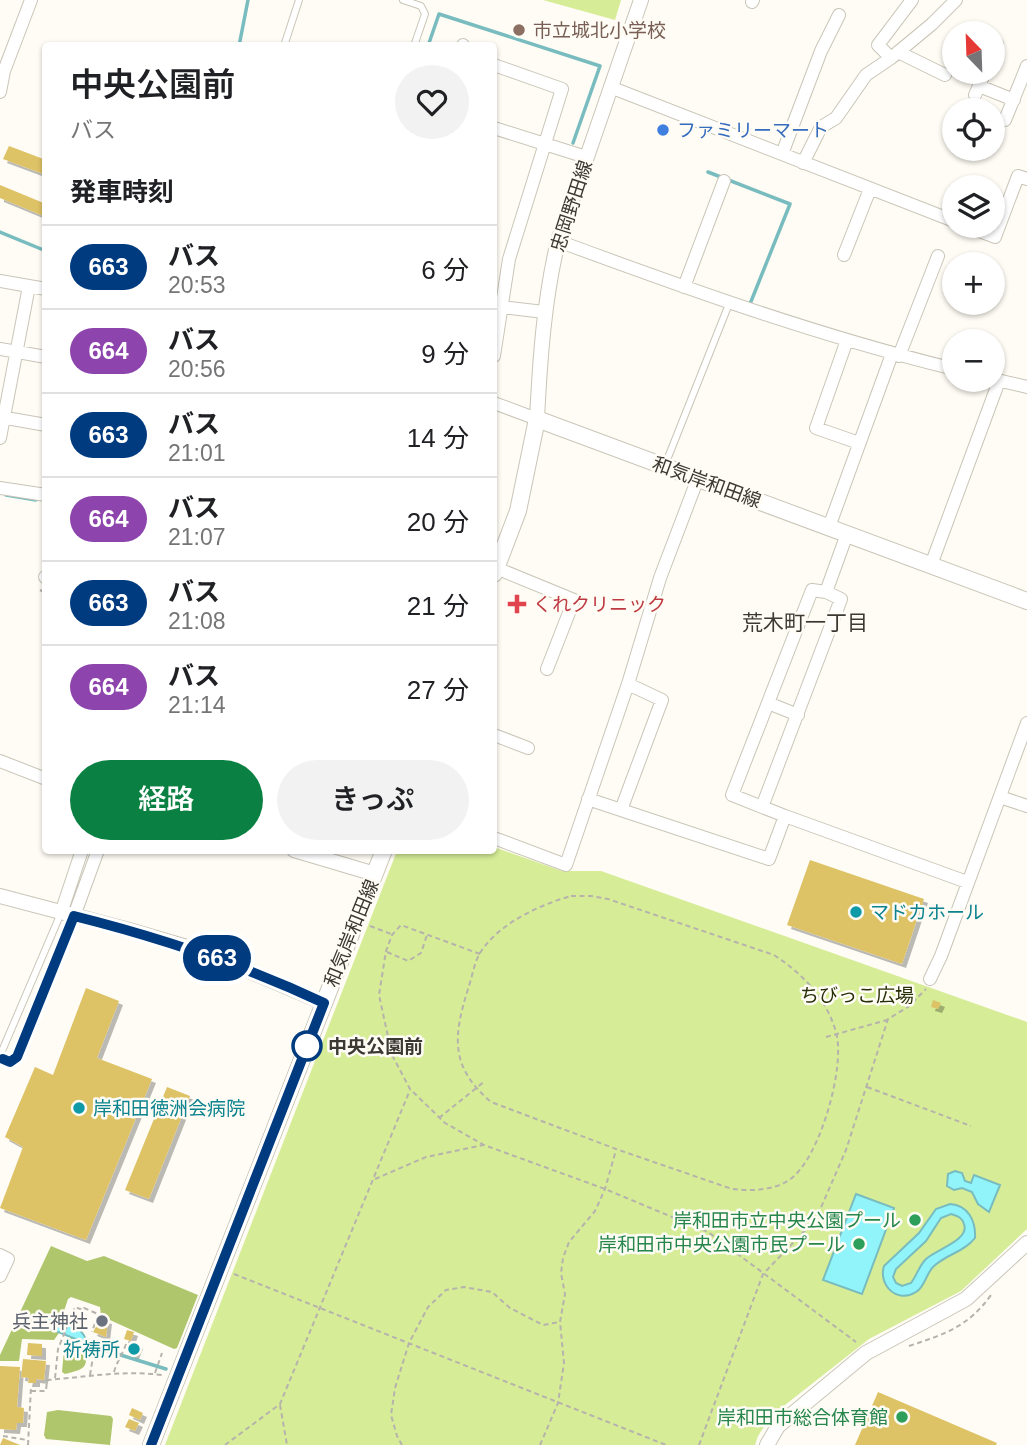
<!DOCTYPE html>
<html lang="ja">
<head>
<meta charset="utf-8">
<style>
	:root { --surface:#fff; --page:#f2f2f2; --text:#202124; --muted:#757577; --line:#e0e0e0; --accent:#0b8043 }
	body { margin:0; font-family:Helvetica,"Noto Sans JP",sans-serif; background:var(--page); color:var(--text); height:100vh; display:flex; flex-direction:column; font-size:26px; white-space:nowrap }
	* { box-sizing:border-box; margin:0 }
	p { font-size:23px; color:var(--muted) }
	.icon { flex:none; width:38px; height:38px; fill:none; stroke:currentColor; stroke-width:2; stroke-linecap:round; stroke-linejoin:round }
	.map { position:relative; flex:1; overflow:hidden }
	.panel { position:absolute; left:42px; top:42px; width:455px; height:812px; display:flex; flex-direction:column; background:var(--surface); border-radius:7px; box-shadow:0 2px 5px #0004 }
	.panel>* { flex:none }
	.badge { padding:0 14px; border-radius:23px; font-size:24px; line-height:46px }
	.needle { width:46px; rotate:337deg }
	.buttons { position:absolute; left:942px; top:21px; display:grid; gap:14px }
	.buttons a { display:grid; place-items:center; width:63px; height:63px; border-radius:50%; background:var(--surface); box-shadow:0 2px 5px #0004; font-size:35px }
	.map>.badge { position:absolute; translate:-50% -50%; box-shadow:0 0 0 4px #fff }
	h2 { padding:0 28px; font-size:26px; line-height:63px }
	.round { display:grid; place-items:center; flex:none; width:74px; height:74px; border-radius:37px; background:var(--page) }
	.summary { display:flex; align-items:center; justify-content:space-between; height:119px; padding:0 28px }
	h1 { font-size:33px; font-weight:600; line-height:52px }
	.primary-button { display:flex; gap:14px; margin-top:auto; padding:14px 28px }
	.primary-button a { flex:1; height:80px; border-radius:42px; background:var(--accent); color:#fff; font-size:28px; font-weight:600; line-height:80px; text-align:center }
	.primary-button a+a { background:var(--page); color:var(--text) }
	ul { padding:0; list-style:none }
	li { display:flex; align-items:center; gap:21px; height:84px; padding:0 28px; border-top:2px solid var(--line) }
	li div { flex:1 }
	li b { display:block; font-size:26px }
	li em { font-style:normal }
	li .badge { min-width:77px; font-weight:700; text-align:center }
	.map>svg:first-child { display:block }
	.green { fill:#d6ec97 }
	.forest { fill:#b0c66d }
	.water { fill:#92f4fb; stroke:#78bcbf; stroke-width:2; fill-rule:evenodd }
	.lines { fill:none; stroke-linecap:round; stroke-linejoin:round }
	.stream { stroke:#78bcbf; stroke-width:3.5 }
	.building { fill:#dec266; filter:url(#shadow) }
	.service-casing { stroke:#cac5b8; stroke-width:8 }
	.minor-casing { stroke:#cac5b8; stroke-width:14 }
	.tertiary-casing { stroke:#cac5b8; stroke-width:16 }
	.secondary-casing { stroke:#cac5b8; stroke-width:18 }
	.path { stroke:#b5b3ac; stroke-width:2; stroke-dasharray:5 3.5; stroke-linecap:butt }
	.service { stroke:#fff; stroke-width:6 }
	.minor { stroke:#fff; stroke-width:12 }
	.tertiary { stroke:#fff; stroke-width:14 }
	.secondary { stroke:#fff; stroke-width:16 }
	.line-casing { stroke:#fff; stroke-width:16 }
	.line { stroke:#003b80; stroke-width:10 }
	.education-dot { fill:#8d6e63; stroke:#fefcf4; stroke-width:2.5 }
	.shop-dot { fill:#3f7fe0; stroke:#fefcf4; stroke-width:2.5 }
	.health-dot { fill:#e0444e; stroke:#fefcf4; stroke-width:2.5 }
	.culture-dot { fill:#0f9aa8; stroke:#fefcf4; stroke-width:2.5 }
	.stop-dot { fill:#fff; stroke:#003b80; stroke-width:3.5 }
	.leisure-dot { fill:#2e9e5b; stroke:#fefcf4; stroke-width:2.5 }
	.worship-dot { fill:#6b7280; stroke:#fefcf4; stroke-width:2.5 }
	.labels { text-anchor:middle; stroke-width:5; stroke-linejoin:round; paint-order:stroke }
	.education-label { font-size:19px; fill:#785e54; stroke:#fefcf4; text-anchor:start }
	.shop-label { font-size:19px; fill:#366cbe; stroke:#fefcf4; text-anchor:start }
	.street-label { font-size:19px; fill:#3b3934; stroke:#fefcf4 }
	.health-label { font-size:19px; fill:#be3a42; stroke:#fefcf4; text-anchor:start }
	.culture-label { font-size:19px; fill:#0d838f; stroke:#fefcf4; text-anchor:start }
	.park-label { font-size:19px; fill:#272f09; stroke:#fefcf4 }
	.stop-label { font-size:19px; font-weight:bold; fill:#3b3934; stroke:#fefcf4; text-anchor:start }
	.leisure-label { font-size:19px; fill:#27864d; stroke:#fefcf4; text-anchor:end }
	.worship-label { font-size:19px; fill:#5b616d; stroke:#fefcf4; text-anchor:end }
	.neighbourhood-label { font-size:21px; fill:#3b3934; stroke:#fefcf4 }
</style>
</head>
<body>
<div class="map">
<svg width="1027" height="1445" viewBox="0 0 1027 1445">
	<defs>
		<filter id="shadow"><feDropShadow dx="4" dy="4" stdDeviation="0" flood-color="#0004"/></filter>
	</defs>
	<rect width="100%" height="100%" fill="#fefcf4"/>
	<path class="green" d="M543 0H621L615 20Z
		M494 847 562 871H601L1027 1022V1229L961 1291 869 1339 771 1416 758 1436 755 1445H165L397 851 494 850Z"/>
	<path class="forest" d="M51 1246 87 1261 104 1256 198 1295 177 1348 174 1349 101 1316 100 1307 71 1297 68 1299 61 1320 47 1316 41 1325 59 1333 54 1340 22 1339 19 1361H0V1355Z
		M71 1338 88 1345C85 1368 89 1368 65 1374L62 1372 64 1350Z
		M58 1410 111 1416 113 1419 110 1445 46 1439 44 1435 47 1412Z"/>
	<path class="water" d="M955 1171 962 1173 965 1181 971 1183 974 1175 1000 1185 989 1212 978 1204 972 1192 962 1188 954 1190 947 1186 948 1174Z
		M856 1194 894 1208 862 1294 823 1280Z
		M950 1204C968 1205 976 1221 975 1238 964 1252 947 1254 934 1266 926 1273 925 1287 916 1292 897 1304 878 1285 884 1266L919 1233 936 1209ZM951 1214C957 1216 962 1217 964 1224 970 1240 937 1249 926 1259 919 1266 917 1275 911 1283L902 1286 896 1283 893 1277 896 1269 926 1241 941 1218Z
		M47 1316C63 1320 80 1323 86 1340L83 1342 41 1325 43 1318Z"/>
	<g class="lines">
		<path class="stream" d="M239 46 248 0
			M428 46 439 14 600 66 573 143
			M708 172 790 204 750 304
			M0 232 46 251
			M6 495 36 500
			M83 1342 89 1346
			M98 1348 166 1369"/>
	</g>
	<path class="building" d="M9 146 46 160V175L3 159Z
		M0 185 46 204V217L0 198Z
		M810 860 924 899 902 964 787 925Z
		M86 988 119 1001 97 1058 152 1079 86 1240 0 1208 23 1147 5 1137 35 1067 53 1075Z
		M933 1000 941 1003 938 1009 931 1007Z
		M167 1087 190 1096 149 1199 125 1190Z
		M101 1318 108 1320 106 1337 93 1332Z
		M127 1330 134 1332 131 1341 124 1339Z
		M28 1343 42 1344V1356L27 1355Z
		M132 1343 139 1345 135 1355 129 1353Z
		M23 1359 46 1361 44 1380 36 1379V1383H28L29 1378 21 1377Z
		M0 1366 20 1367 17 1407 24 1408 23 1423H17L16 1430 0 1429Z
		M878 1392 997 1443 996 1445H855Z
		M132 1408 143 1413 140 1420 129 1415Z
		M129 1419 139 1423 135 1431 125 1427Z
		M3 1438 20 1445H0Z"/>
	<g class="lines">
		<defs>
			<path id="service" d="M403 0 421 6 425 14 414 46
				M284 46 299 0
				M665 465 729 304
				M61 913 2 1051 3 1059 7 1061 17 1057 74 916"/>
			<path id="minor" d="M752 2 753 0
				M463 46V45
				M898 52 945 75
				M992 55 997 44
				M891 58 878 45 912 0
				M494 65 562 89 509 259 494 356
				M979 86 1014 100
				M610 87 954 221
				M0 92 4 71 31 0
				M975 95 985 72
				M1005 120 1027 66
				M494 128 586 157
				M782 154 821 51 839 15
				M803 163 821 127 836 118 866 75 891 58 932 24 956 0
				M966 226 995 237 1018 176 1027 179
				M558 241C688 289 819 336 954 369
				M844 255 870 189
				M0 281 46 289
				M684 287 724 181
				M494 306 544 312
				M847 340 816 428 859 443
				M0 349 46 357
				M899 356 938 256
				M993 379 1027 387
				M494 403 537 419
				M0 417 46 425
				M0 438 29 286
				M0 488 46 495
				M829 527 892 354
				M931 565 999 381
				M496 568 574 600 547 669
				M45 577 46 578
				M826 592 847 534
				M768 703 798 715
				M494 735 528 748
				M0 761 46 779
				M1000 797 1027 806
				M588 799 621 810 662 700 628 684
				M762 807 841 599 826 592 812 590 732 795 785 816
				M621 810 769 859 785 816 967 882
				M494 838 566 865 628 684 660 578 698 478
				M61 913 82 850
				M74 916 98 850
				M930 979 941 956 1027 723
				M0 1255 8 1259 0 1276"/>
			<path id="tertiary" d="M537 419C540 359 544 300 558 241L641 0
				M294 850 375 874
				M0 896 129 930 207 953 324 1003
				M767 1445 778 1426 866 1353 966 1299 1027 1243"/>
			<path id="secondary" d="M494 574 518 511 537 419 1027 601
				M151 1445 384 850"/>
		</defs>
		<use href="#service" class="service-casing"/>
		<use href="#minor" class="minor-casing"/>
		<use href="#tertiary" class="tertiary-casing"/>
		<use href="#secondary" class="secondary-casing"/>
		<path class="path" d="M40 590 46 593
			M571 896H591L608 899 774 955C803 974 826 998 836 1032 846 1067 819 1161 789 1180 772 1191 751 1191 732 1189L616 1149 491 1102C450 1067 453 1037 468 989 472 978 474 963 480 953 498 924 539 905 571 896Z
			M370 926 391 934
			M387 952 408 961 421 953 427 935
			M480 954 401 925 392 935 386 951 379 995 392 1055 410 1089 445 1123 484 1145 605 1189 708 1232 856 1342
			M826 1037 887 1020
			M867 1087 971 1126
			M439 1118 485 1081
			M375 1179 426 1157 483 1145
			M234 1274 666 1445
			M909 1346C945 1334 968 1327 991 1295
			M112 1356 113 1351
			M114 1372C117 1361 124 1352 127 1341
			M155 1373 162 1353
			M90 1375 95 1345
			M55 1378 58 1349 75 1307 83 1310 84 1308 98 1314 92 1332
			M31 1391H46L47 1380C86 1377 123 1370 162 1375
			M280 1405 287 1445
			M3 1436 27 1440
			M28 1445 31 1387
			M225 1445 280 1404 410 1090
			M402 1445 397 1436 391 1415 395 1388 409 1343 428 1307 446 1290 464 1287 492 1292 510 1308 543 1325 559 1322
			M540 1445 558 1403 564 1363 560 1322 565 1294 561 1273 563 1258 569 1242 595 1211 605 1189 616 1150
			M699 1445 763 1274 816 1219 846 1150 888 1019 908 1007 926 989"/>
		<use href="#service" class="service"/>
		<use href="#minor" class="minor"/>
		<use href="#tertiary" class="tertiary"/>
		<use href="#secondary" class="secondary"/>
	</g>
	<g class="lines">
		<defs>
			<path id="line" d="M3 1059 10 1062 17 1057 74 916C162 938 241 964 324 1003L151 1445"/>
		</defs>
		<use href="#line" class="line-casing"/>
		<use href="#line" class="line"/>
	</g>
	<circle class="education-dot" cx="519" cy="30" r="7"/>
	<circle class="shop-dot" cx="663" cy="130" r="7"/>
	<path class="health-dot" d="M513.5 593.5h7v7h7v7h-7v7h-7v-7h-7v-7h7z"/>
	<g class="culture-dot">
		<circle cx="856" cy="912" r="7"/>
		<circle cx="79" cy="1108" r="7"/>
		<circle cx="134" cy="1349" r="7"/>
	</g>
	<circle class="stop-dot" cx="307" cy="1046" r="14"/>
	<g class="leisure-dot">
		<circle cx="915" cy="1220" r="7"/>
		<circle cx="859" cy="1244" r="7"/>
		<circle cx="902" cy="1417" r="7"/>
	</g>
	<circle class="worship-dot" cx="102" cy="1321" r="7"/>
	<g class="labels">
		<g class="education-label">
			<text x="533" y="37">市立城北小学校</text>
		</g>
		<g class="shop-label">
			<text x="677" y="137">ファミリーマート</text>
		</g>
		<g class="street-label">
			<text transform="translate(571 206) rotate(-72)" y="7">忠岡野田線</text>
			<text transform="translate(707 482) rotate(20)" y="7">和気岸和田線</text>
			<text transform="translate(351 933) rotate(-68)" y="7">和気岸和田線</text>
		</g>
		<g class="health-label">
			<text x="533" y="611">くれクリニック</text>
		</g>
		<g class="culture-label">
			<text x="870" y="919">マドカホール</text>
			<text x="93" y="1115">岸和田徳洲会病院</text>
			<text x="120" y="1356" text-anchor="end">祈祷所</text>
		</g>
		<g class="park-label">
			<text x="857" y="1002">ちびっこ広場</text>
		</g>
		<g class="stop-label">
			<text x="328" y="1053">中央公園前</text>
		</g>
		<g class="leisure-label">
			<text x="901" y="1227">岸和田市立中央公園プール</text>
			<text x="845" y="1251">岸和田市中央公園市民プール</text>
			<text x="888" y="1424">岸和田市総合体育館</text>
		</g>
		<g class="worship-label">
			<text x="88" y="1328">兵主神社</text>
		</g>
		<g class="neighbourhood-label">
			<text x="805" y="630">荒木町一丁目</text>
		</g>
	</g>
</svg>
<div class="buttons">
<a><svg class="needle" viewBox="-14 -14 28 28"><path d="M0-13l5 13h-10z" fill="#e53935"/><path d="M0 13l5-13h-10z" fill="#757577"/></svg></a>
<a><svg class="icon" aria-label="locate" viewBox="0 0 24 24"><circle cx="12" cy="12" r="6"/><path d="M12 2v4M12 18v4M2 12h4M18 12h4"/></svg></a>
<a><svg class="icon" aria-label="layers" viewBox="0 0 24 24"><path d="M12 4l9 5-9 5-9-5zM3 14l9 5 9-5"/></svg></a>
<a>+</a>
<a>−</a>
</div>
<b class="badge" style="left:217px;top:958px;background:#003b80;color:#fff">663</b>
<section class="panel">
<div class="summary"><div><h1>中央公園前</h1><p>バス</p></div><a class="round"><svg class="icon" aria-label="heart" viewBox="0 0 24 24"><path d="M12 20l-8-8c-3-5 5-10 8-4 3-6 11-1 8 4z"/></svg></a></div>
<h2>発車時刻</h2>
<ul>
<li><span class="badge" style="background:#003b80;color:#fff">663</span><div><b>バス</b><p>20:53</p></div><em>6 分</em></li>
<li><span class="badge" style="background:#8e44ad;color:#fff">664</span><div><b>バス</b><p>20:56</p></div><em>9 分</em></li>
<li><span class="badge" style="background:#003b80;color:#fff">663</span><div><b>バス</b><p>21:01</p></div><em>14 分</em></li>
<li><span class="badge" style="background:#8e44ad;color:#fff">664</span><div><b>バス</b><p>21:07</p></div><em>20 分</em></li>
<li><span class="badge" style="background:#003b80;color:#fff">663</span><div><b>バス</b><p>21:08</p></div><em>21 分</em></li>
<li><span class="badge" style="background:#8e44ad;color:#fff">664</span><div><b>バス</b><p>21:14</p></div><em>27 分</em></li>
</ul>
<div class="primary-button"><a>経路</a><a>きっぷ</a></div>
</section>
</div>
</body>
</html>
